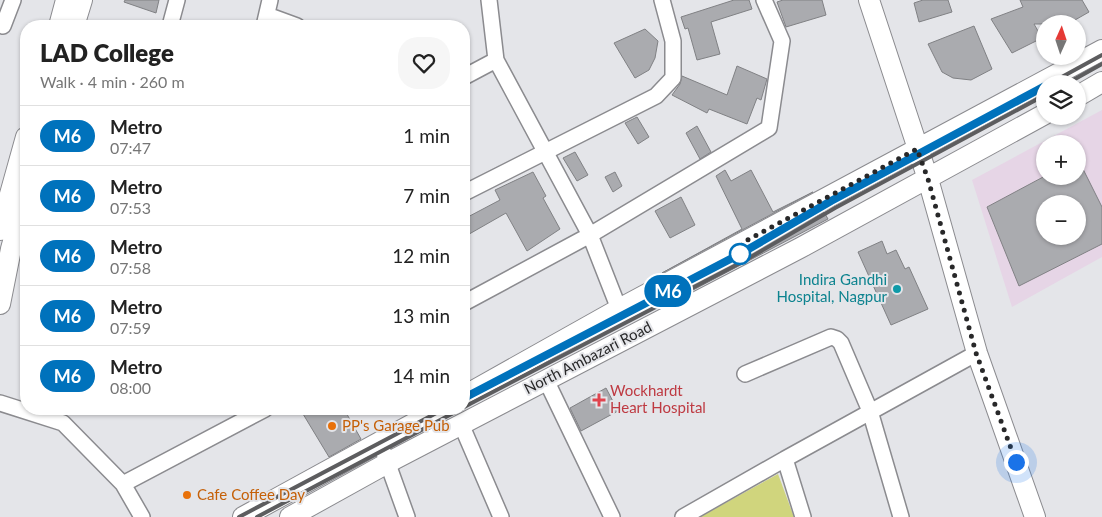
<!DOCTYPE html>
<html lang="en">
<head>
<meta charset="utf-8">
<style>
	:root { --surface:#fff; --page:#f6f6f6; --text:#222; --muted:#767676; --line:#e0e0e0 }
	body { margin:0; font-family:Lato,sans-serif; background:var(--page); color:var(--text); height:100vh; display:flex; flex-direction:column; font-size:19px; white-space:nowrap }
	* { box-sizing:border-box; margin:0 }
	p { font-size:16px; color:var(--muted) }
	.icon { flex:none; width:28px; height:28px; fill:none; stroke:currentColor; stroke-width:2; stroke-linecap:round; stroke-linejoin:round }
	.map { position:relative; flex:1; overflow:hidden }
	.sheet { position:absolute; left:20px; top:20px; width:450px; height:395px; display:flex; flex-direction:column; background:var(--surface); border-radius:20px; box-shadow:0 1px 4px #0004 }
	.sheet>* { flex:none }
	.badge { padding:0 10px; border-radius:16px; font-size:18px; line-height:32px }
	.needle { width:32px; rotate:3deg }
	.fabs { position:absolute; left:1036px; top:15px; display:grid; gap:10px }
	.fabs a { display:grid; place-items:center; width:50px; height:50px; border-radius:50%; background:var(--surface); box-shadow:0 1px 4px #0004; font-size:25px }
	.you { position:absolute; width:25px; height:25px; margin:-12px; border:4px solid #fff; border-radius:50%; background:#1a73e8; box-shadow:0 0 0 8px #1a73e833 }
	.map>.badge { position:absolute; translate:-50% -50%; box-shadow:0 0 0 2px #fff }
	.round { display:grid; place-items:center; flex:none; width:52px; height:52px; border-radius:20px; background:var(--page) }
	.headline { display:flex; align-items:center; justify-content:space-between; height:85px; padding:0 20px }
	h1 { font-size:24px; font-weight:800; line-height:38px }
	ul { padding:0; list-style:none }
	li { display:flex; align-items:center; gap:15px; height:60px; padding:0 20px; border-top:1px solid var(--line) }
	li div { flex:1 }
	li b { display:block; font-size:19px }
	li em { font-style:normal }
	li .badge { min-width:55px; font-weight:700; text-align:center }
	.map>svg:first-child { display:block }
	.education { fill:#e6d5e6; fill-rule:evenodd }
	.green { fill:#d0d57d }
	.building { fill:#aaabaf; stroke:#808184; fill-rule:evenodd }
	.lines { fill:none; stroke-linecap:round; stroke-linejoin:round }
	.street-casing { stroke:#8b8b8f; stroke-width:18 }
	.secondary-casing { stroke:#8b8b8f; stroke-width:22 }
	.street { stroke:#fff; stroke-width:15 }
	.secondary { stroke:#fff; stroke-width:20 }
	.rail { stroke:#5d5d5f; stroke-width:4 }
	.line-casing { stroke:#fff; stroke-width:11 }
	.line { stroke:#0072bc; stroke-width:8 }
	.walk { stroke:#282829; stroke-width:5; stroke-dasharray:0 9 }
	.stop-dot { fill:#fff; stroke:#0072bc; stroke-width:2.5 }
	.culture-dot { fill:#0f9aa8; stroke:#e4e5e9; stroke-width:2 }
	.health-dot { fill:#e0444e; stroke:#e4e5e9; stroke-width:2 }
	.food-dot { fill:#e8710a; stroke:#e4e5e9; stroke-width:2 }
	.labels { text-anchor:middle; stroke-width:4; stroke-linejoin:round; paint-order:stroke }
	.culture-label { font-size:15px; fill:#0d838f; stroke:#e4e5e9; text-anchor:end }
	.street-label { font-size:15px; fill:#282829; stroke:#e4e5e9 }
	.health-label { font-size:15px; fill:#be3a42; stroke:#e4e5e9; text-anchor:start }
	.food-label { font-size:15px; fill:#c56008; stroke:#e4e5e9; text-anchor:start }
</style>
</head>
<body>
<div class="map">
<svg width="1102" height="517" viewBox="0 0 1102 517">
	<rect width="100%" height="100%" fill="#e4e5e9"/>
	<path class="education" d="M1102 110V257L1012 307 972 180ZM1045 144H1078V176H1045ZM1045 204H1078V236H1045Z"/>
	<path class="green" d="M778 474 794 517H700Z"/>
	<path class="building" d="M125 0H159L156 13 124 2Z
		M734 0H749L752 9 711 22 720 54 697 60 688 28 685 29 681 17Z
		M783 0H822L826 15 786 27 777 2Z
		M923 0H948L952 12 919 22 914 3Z
		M1020 0H1082L1089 12 1068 24H1034L1042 38 1012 53 991 19 1023 7Z
		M974 26 992 69 971 80 953 78 942 72 928 44Z
		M645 29 658 41 655 58 649 70 635 78 614 43Z
		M737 66 767 79 761 100 757 98 747 124 709 109 707 113 672 95 680 84 682 76 727 95Z
		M637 117 649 137 638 144 625 123Z
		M697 126 711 152 700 159 686 133Z
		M575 152 588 175 577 181 563 158Z
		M1078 159 1102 207V244L1019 286 987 207 1045 176H1078ZM1045 204H1078V236H1045Z
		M725 170 731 181 751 170 773 212 813 192 662 273 742 229 716 176Z
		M533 172 546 196 543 198 560 229 527 251 506 213 464 237V219L500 200 495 190Z
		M615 172 622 186 613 192 605 177Z
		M681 197 695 225 670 238 655 211Z
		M824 212 828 219 676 299 673 293Z
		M882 241 887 254 896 250 905 269 909 267 928 309 891 325 858 252Z
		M606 388 618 411 581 431 570 408Z
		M300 409H344L361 439 329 457Z"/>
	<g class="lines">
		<defs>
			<path id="street" d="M489 0 496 60 590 235 619 309
				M267 15 297 26
				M3 26 13 0
				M170 26 177 0
				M264 26 270 0
				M464 77 496 60
				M464 193 656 96 673 78V41L662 0
				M464 303 590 235 769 128 782 41 764 0
				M745 374 831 337 837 339 841 343 870 411 901 517
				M546 380 612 517
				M0 403 63 423 123 484 142 517
				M461 424 501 517
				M384 453 407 517
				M123 484 265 409
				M683 517 785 459
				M803 517 785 459 977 353"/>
			<path id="secondary" d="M869 0 928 179 977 353 1035 517
				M59 26 66 0
				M74 26 82 0
				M1078 96 1102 82
				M0 230 26 137
				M0 304 11 249 26 194
				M464 396 619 309 1102 50
				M243 517 440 409
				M290 517 393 460 800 248 1045 114"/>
		</defs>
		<use href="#street" class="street-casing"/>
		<use href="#secondary" class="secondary-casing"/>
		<use href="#street" class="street"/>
		<use href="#secondary" class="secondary"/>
		<path class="rail" d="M1049 84 1102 55
			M1066 84 1102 64
			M464 398 740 254 831 201 1045 86
			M464 407 744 261 835 208 1045 95
			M239 517 444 409
			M257 517 461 409"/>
	</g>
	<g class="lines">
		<defs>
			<path id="line" d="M464 398 740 254 831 201 1045 86"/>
		</defs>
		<use href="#line" class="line-casing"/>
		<use href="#line" class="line"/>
		<path class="walk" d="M740 254 742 243 917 149 928 179 976 353 1016 462"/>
	</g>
	<circle class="stop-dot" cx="740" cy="254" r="10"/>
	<circle class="culture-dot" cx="897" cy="289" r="5"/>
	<path class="health-dot" d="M596.5 392.5h5v5h5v5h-5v5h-5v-5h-5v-5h5z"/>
	<g class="food-dot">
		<circle cx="332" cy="426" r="5"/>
		<circle cx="187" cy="495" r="5"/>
	</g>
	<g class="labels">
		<g class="culture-label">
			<text x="887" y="285">Indira Gandhi<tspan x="887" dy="17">Hospital, Nagpur</tspan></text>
		</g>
		<g class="street-label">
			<text transform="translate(588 358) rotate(-27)" y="5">North Ambazari Road</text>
		</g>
		<g class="health-label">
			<text x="610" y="396">Wockhardt<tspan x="610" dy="17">Heart Hospital</tspan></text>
		</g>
		<g class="food-label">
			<text x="342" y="431">PP's Garage Pub</text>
			<text x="197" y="500">Cafe Coffee Day</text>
		</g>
	</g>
</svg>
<div class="fabs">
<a><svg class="needle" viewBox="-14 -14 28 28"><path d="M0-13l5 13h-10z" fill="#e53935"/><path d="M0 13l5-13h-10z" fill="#767676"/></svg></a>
<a><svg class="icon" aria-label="layers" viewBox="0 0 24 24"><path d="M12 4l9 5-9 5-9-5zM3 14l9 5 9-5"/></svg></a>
<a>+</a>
<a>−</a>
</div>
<div class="you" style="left:1016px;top:462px"></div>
<b class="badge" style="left:668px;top:291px;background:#0072bc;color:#fff">M6</b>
<section class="sheet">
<div class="headline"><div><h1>LAD College</h1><p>Walk · 4 min · 260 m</p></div><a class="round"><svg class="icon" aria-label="heart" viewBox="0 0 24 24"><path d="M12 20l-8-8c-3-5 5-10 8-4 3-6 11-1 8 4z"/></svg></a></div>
<ul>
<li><span class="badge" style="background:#0072bc;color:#fff">M6</span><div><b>Metro</b><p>07:47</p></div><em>1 min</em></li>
<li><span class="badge" style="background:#0072bc;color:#fff">M6</span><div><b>Metro</b><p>07:53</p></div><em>7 min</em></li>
<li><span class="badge" style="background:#0072bc;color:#fff">M6</span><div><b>Metro</b><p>07:58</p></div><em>12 min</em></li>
<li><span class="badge" style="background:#0072bc;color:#fff">M6</span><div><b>Metro</b><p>07:59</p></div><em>13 min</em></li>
<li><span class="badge" style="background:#0072bc;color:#fff">M6</span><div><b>Metro</b><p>08:00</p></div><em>14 min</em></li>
</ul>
</section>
</div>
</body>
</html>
